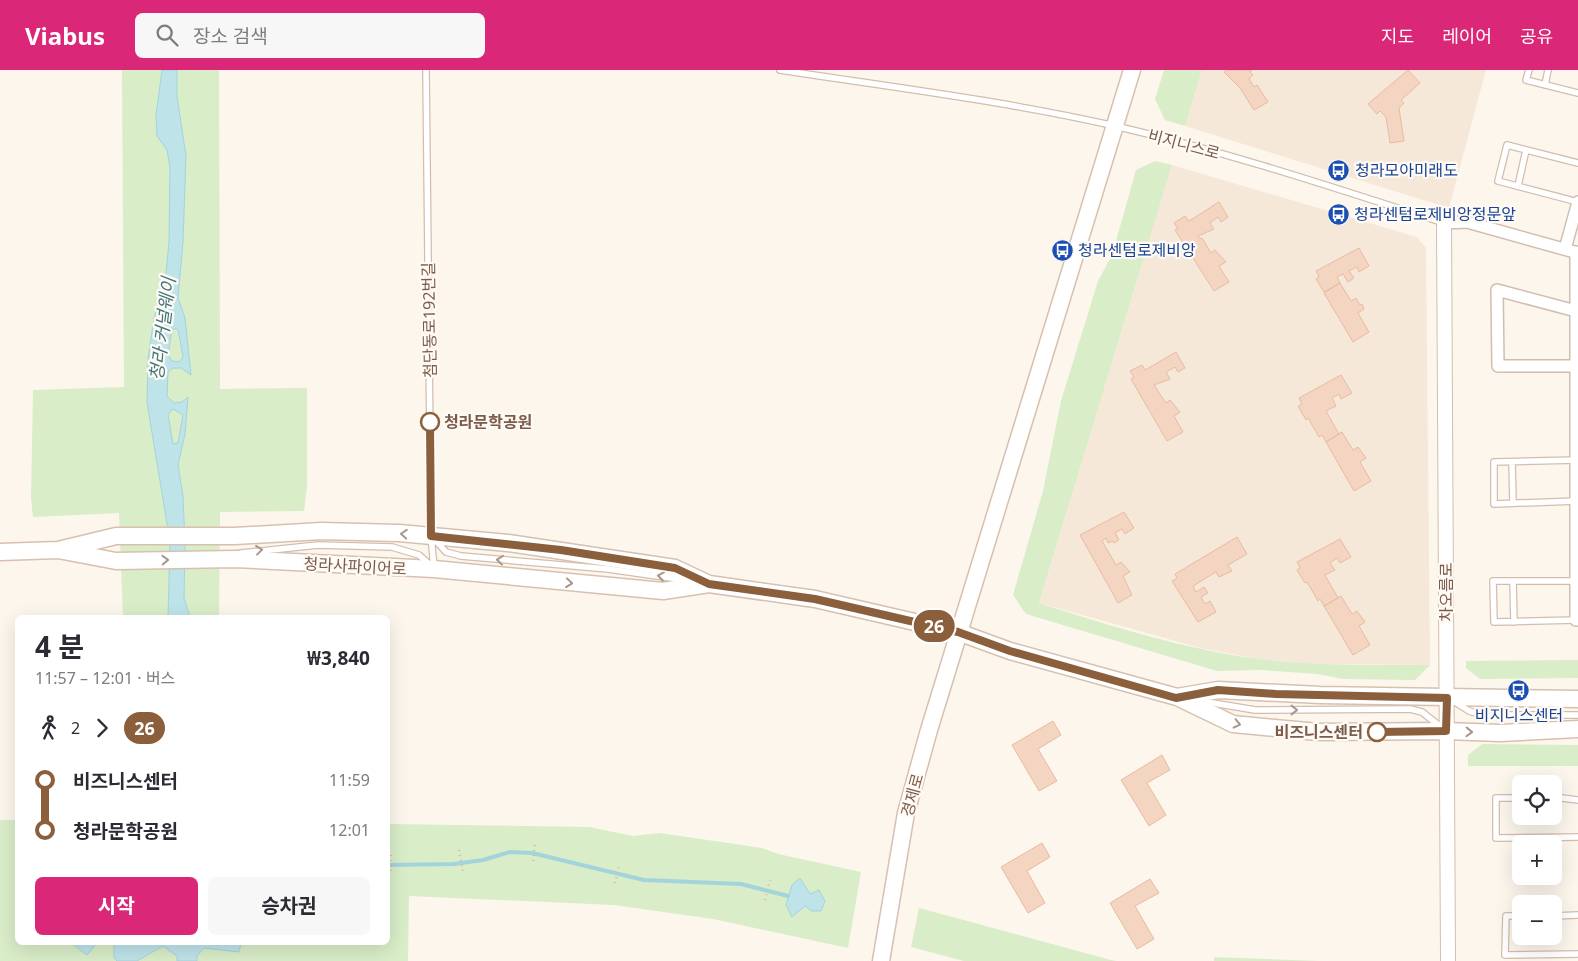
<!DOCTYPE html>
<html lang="ko">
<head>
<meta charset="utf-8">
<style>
	:root { --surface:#fff; --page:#f7f7f7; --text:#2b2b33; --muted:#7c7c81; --accent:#db2777 }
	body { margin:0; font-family:"Noto Sans","Noto Sans KR",sans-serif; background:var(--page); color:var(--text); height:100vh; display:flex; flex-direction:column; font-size:19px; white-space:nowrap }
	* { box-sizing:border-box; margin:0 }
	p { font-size:16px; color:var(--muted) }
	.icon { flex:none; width:28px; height:28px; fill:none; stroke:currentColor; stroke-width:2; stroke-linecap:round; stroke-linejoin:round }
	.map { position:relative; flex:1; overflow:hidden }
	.panel { position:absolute; left:15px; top:545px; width:375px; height:330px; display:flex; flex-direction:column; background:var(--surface); border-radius:8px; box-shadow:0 5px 20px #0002 }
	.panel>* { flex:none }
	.badge { padding:0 10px; border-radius:16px; font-size:18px; line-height:32px }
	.fabs { position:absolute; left:1512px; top:705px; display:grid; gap:10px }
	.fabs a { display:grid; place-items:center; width:50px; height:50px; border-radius:8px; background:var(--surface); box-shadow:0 5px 20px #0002; font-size:25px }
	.map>.badge { position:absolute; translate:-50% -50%; box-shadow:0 0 0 2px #fff }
	.legs { display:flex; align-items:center; gap:8px; height:55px; padding:0 20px; font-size:16px }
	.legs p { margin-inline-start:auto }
	.headline { display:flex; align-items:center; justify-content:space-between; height:85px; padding:0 20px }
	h1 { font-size:28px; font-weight:700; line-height:38px }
	.cta { display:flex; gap:10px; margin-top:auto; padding:10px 20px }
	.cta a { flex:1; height:58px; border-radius:8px; background:var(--accent); color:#fff; font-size:20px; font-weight:700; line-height:58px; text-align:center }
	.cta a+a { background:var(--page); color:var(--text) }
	ul { padding:0 20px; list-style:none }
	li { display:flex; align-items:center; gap:18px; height:50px; font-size:19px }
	li i { display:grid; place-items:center; width:8px; height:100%; margin:0 6px; background:currentColor }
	li i::after { content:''; width:12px; height:12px; margin:-6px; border:4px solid; border-radius:50%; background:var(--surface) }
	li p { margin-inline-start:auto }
	li:first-child i { background:linear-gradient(#0000 50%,currentColor 0) }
	li:last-child i { background:linear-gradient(currentColor 50%,#0000 0) }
	header { display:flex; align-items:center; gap:30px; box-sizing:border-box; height:70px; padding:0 25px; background:var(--accent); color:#fff }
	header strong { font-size:24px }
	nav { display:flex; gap:28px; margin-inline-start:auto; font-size:18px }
	.search { width:350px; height:45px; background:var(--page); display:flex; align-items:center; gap:12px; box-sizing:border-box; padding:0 18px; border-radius:8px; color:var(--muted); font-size:19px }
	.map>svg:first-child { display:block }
	.residential { fill:#f6e8d9 }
	.green { fill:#d8edc8 }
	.water { fill:#bee3e9; stroke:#a4d4db; fill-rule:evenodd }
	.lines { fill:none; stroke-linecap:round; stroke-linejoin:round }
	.stream { stroke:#a4d4db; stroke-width:4 }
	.building { fill:#f4d5c2; stroke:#e8bba1 }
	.service-casing { stroke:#d2beaf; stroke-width:8 }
	.minor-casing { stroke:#d2beaf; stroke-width:14 }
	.tertiary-casing { stroke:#d2beaf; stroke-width:16 }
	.secondary-casing { stroke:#d7c0af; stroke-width:19 }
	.path { stroke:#dab8a4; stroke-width:2.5; stroke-dasharray:1 4; stroke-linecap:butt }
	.service { stroke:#fff; stroke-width:5.5 }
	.minor { stroke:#fff; stroke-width:11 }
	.tertiary { stroke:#fff; stroke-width:14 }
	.secondary { stroke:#fff; stroke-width:16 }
	.oneway { stroke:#a9958b }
	.line-1-casing { stroke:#fff; stroke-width:11 }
	.line-1 { stroke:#8b5e3c; stroke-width:8 }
	.stop-1-dot { fill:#fff; stroke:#8b5e3c; stroke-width:2.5 }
	.labels { text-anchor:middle; stroke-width:4.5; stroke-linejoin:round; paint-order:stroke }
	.street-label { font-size:16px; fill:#7b5c4c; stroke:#fffaf3 }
	.transit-label { font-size:16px; fill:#164399; stroke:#fffaf3; text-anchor:start }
	.stop-label { font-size:16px; font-weight:bold; fill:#7b5c4c; stroke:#fffaf3; text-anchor:start }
	.water-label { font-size:18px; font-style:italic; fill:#3e7680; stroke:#fffaf3 }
</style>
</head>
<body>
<header>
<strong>Viabus</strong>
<div class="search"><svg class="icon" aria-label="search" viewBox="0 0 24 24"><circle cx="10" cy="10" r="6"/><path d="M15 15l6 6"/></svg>장소 검색</div>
<nav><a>지도</a><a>레이어</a><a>공유</a></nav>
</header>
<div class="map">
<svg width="1578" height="891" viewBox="0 0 1578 891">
	<rect width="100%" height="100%" fill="#fdf6ec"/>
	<path class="residential" d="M1202 0H1486L1449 138 1185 56Z
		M1172 95 1417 167 1426 178 1430 595 1312 594 1257 589 1200 578 1039 533Z"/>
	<path class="green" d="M122 0H219L220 319 307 318V417L304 441 220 442 219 547 123 548 119 443 33 447 31 428 33 320 124 317Z
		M1164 0H1202L1185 56 1165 50 1155 29Z
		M1155 91 1172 95 1039 533C1107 555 1188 580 1259 589 1316 596 1373 595 1430 595L1415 610 1343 609 1318 604 1260 600 1217 601 1026 544 1013 525 1043 421 1061 331 1098 211 1112 185 1136 100Z
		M1578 590V608L1480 609 1466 598V591Z
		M1482 674 1578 675V696H1468V685Z
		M0 750H17L18 872H388V754L589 757 633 766 660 763 762 778 778 784 861 802 848 878 713 849 614 835 409 826 408 891H0Z
		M919 838 1111 890 1116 891H964L911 877Z
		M1214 887 1319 891H1214Z"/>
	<path class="water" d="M162 0H177V26L186 86 183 172 178 228 185 248 191 305 181 298H173L168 302 167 326 174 333 182 332 188 327 185 364 178 395 183 426 185 473 184 528 190 547H168L170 472 147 332 148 289 154 248 166 204 169 171 170 98 167 80 157 66 156 45ZM172 259H178L183 287 179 292 172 291 168 285ZM173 339 183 345 178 373 173 374 168 344Z
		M800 808 810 824 819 820 825 831 821 841H811L805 836 792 847 786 835 792 815Z
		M71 873H97L87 885Z
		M114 873V872L241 873 239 882 204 878 197 886V891H177V886L163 876 137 891H117L114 888Z"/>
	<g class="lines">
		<path class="stream" d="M389 795 454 794 483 790 510 782 532 783 644 810 741 814 788 826"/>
	</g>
	<path class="building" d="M1226 0H1252L1250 2 1253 5 1249 9 1254 17 1257 15 1268 32 1254 40 1240 18 1224 2Z
		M1408 0 1420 13 1401 30 1404 33 1399 38 1404 71 1390 73 1386 47 1380 41 1377 44 1368 34Z
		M1219 132 1228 147 1221 152 1218 147 1210 153 1214 159 1198 166 1200 169 1202 168 1211 183 1215 180 1226 192 1219 196 1229 212 1214 221 1175 160 1178 159 1174 153 1185 146 1189 151Z
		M1359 178 1369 196 1359 202 1357 197 1349 201 1354 208 1348 212 1343 204 1337 207 1340 213 1324 222 1316 209 1319 207 1316 201Z
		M1340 213 1351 231 1356 228 1360 235 1362 234 1364 239 1358 243 1369 262 1353 272 1324 223Z
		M1176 282 1185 298 1178 302 1175 297 1166 302 1170 309 1154 315 1166 333 1170 330 1180 342 1174 346 1183 362 1167 371 1131 309 1134 307 1130 301 1142 295 1145 300Z
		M1341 305 1352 323 1341 329 1339 324 1332 328 1336 336 1326 341 1339 364 1326 372 1322 365 1319 367 1308 348 1306 350 1298 336 1302 334 1299 328Z
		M1342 362 1353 380 1358 377 1366 388 1360 392 1371 411 1354 421 1326 372Z
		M1124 442 1134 458 1125 464 1122 459 1115 463 1119 470 1114 473 1112 471 1108 473 1106 468 1102 471 1116 495 1121 492 1130 502 1123 506 1132 525 1118 533 1080 465Z
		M1237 467 1247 484 1228 495 1232 501 1219 507 1216 502 1193 516 1196 522 1204 517 1208 523 1201 527 1205 534 1210 531 1216 542 1198 552 1172 511 1177 508 1175 504Z
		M1340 469 1351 487 1340 493 1337 488 1330 493 1335 500 1325 505 1338 528 1324 536 1320 529 1318 531 1307 512 1305 513 1297 500 1300 498 1297 492Z
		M1341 526 1352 544 1357 541 1365 552 1359 556 1370 575 1353 585 1324 536Z
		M1053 651 1061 665 1038 679 1057 711 1039 721 1012 675Z
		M1162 685 1170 700 1147 713 1166 745 1149 756 1121 710Z
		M1042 773 1050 787 1027 801 1045 833 1028 843 1001 797Z
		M1150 809 1159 823 1135 836 1154 869 1137 879 1110 833Z"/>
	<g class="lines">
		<defs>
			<path id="service" d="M426 0 431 466 434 498
				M780 0C892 17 1005 31 1115 56 1227 82 1335 118 1444 153
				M1529 0 1526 10 1578 23
				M1545 15 1548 0
				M1578 93 1507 75 1498 111 1578 132
				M1518 116 1526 80
				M1512 392 1513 433
				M1576 431 1494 434V392L1577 390
				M436 471 446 482 461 486 608 499 685 510
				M241 483 318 475 392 477 419 485 429 494
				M1513 511 1514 552
				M1576 511H1493L1494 552 1576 550
				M1201 631 1255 640 1410 639 1422 642 1441 657
				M1455 632 1469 641 1483 645H1578
				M1554 727 1578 730
				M1521 728H1496V768L1578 767
				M1521 846H1506L1505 885 1578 884
				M1554 846 1578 845"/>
			<path id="minor" d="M1444 153 1467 152 1578 183
				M1565 179 1578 132
				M1576 182V550H1578
				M1575 296H1498L1497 220 1576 241"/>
			<path id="tertiary" d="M1444 153 1448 891"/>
			<path id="secondary" d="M58 480 116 466H235L321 461 399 463 508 473 675 498 709 514 815 529 958 562 1010 581 1177 627 1233 654 1318 662 1446 661 1500 663 1578 659
				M0 482 58 480 116 491 235 489 434 499 663 521 709 514
				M1177 627 1218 620 1320 625 1578 629
				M881 891 906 743 929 660 1132 0"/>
		</defs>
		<use href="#service" class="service-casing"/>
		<use href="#minor" class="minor-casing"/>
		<use href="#tertiary" class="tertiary-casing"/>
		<use href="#secondary" class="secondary-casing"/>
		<path class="path" d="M459 780 463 802
			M391 785V804
			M533 791 535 774
			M615 813 619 796
			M765 830 770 810"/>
		<use href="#service" class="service"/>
		<use href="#minor" class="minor"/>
		<use href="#tertiary" class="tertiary"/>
		<use href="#secondary" class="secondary"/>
	</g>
	<defs><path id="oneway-chevron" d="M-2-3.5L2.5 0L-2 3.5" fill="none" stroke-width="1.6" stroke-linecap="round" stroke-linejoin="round" transform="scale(1.25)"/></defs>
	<g class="oneway">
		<use href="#oneway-chevron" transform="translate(404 464) rotate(-176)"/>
		<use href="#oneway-chevron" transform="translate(259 480) rotate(-7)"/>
		<use href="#oneway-chevron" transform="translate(165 490) rotate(-2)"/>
		<use href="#oneway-chevron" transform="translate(500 490) rotate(-174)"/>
		<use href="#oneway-chevron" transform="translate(661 506) rotate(-172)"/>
		<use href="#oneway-chevron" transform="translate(569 513) rotate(6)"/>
		<use href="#oneway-chevron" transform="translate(1294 640)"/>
		<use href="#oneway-chevron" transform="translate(1237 654) rotate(13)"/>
		<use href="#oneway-chevron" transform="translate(1469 662) rotate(2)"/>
	</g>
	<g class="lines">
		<defs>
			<path id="line-1" d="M430 352 431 466 561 480 675 498 709 514 815 529 958 562 1010 581 1176 628 1218 620 1276 624 1447 628 1446 661 1377 662"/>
		</defs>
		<use href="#line-1" class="line-1-casing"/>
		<use href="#line-1" class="line-1"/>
	</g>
	<defs>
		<symbol id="bus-disc" viewBox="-11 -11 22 22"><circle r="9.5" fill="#1a4fb4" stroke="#fffaf3"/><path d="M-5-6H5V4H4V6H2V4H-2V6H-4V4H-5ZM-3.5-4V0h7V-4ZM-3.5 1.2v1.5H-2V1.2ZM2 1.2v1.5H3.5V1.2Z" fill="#fff"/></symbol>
	</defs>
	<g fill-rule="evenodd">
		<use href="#bus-disc" x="1326" y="88" width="25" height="25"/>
		<use href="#bus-disc" x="1326" y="132" width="25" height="25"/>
		<use href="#bus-disc" x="1050" y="168" width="25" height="25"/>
		<use href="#bus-disc" x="1506" y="608" width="25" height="25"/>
	</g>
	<g class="stop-1-dot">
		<circle cx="430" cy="352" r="9"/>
		<circle cx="1377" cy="662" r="9"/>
	</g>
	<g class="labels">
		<g class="street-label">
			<text transform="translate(1184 74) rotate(15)" y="6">비지니스로</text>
			<text transform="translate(429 250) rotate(-91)" y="6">첨단동로192번길</text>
			<text transform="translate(355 496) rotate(3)" y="6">청라사파이어로</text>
			<text transform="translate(1446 522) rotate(-90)" y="6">차오름로</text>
			<text transform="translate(912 725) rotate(-75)" y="6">경제로</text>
		</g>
		<g class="transit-label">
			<text x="1355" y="106">청라모아미래도</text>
			<text x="1354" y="150">청라센텀로제비앙정문앞</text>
			<text x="1078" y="186">청라센텀로제비앙</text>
			<text x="1519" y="651" text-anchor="middle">비지니스센터</text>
		</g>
		<g class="stop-label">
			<text x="444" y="358">청라문학공원</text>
			<text x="1363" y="668" text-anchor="end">비즈니스센터</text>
		</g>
		<g class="water-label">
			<text transform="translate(163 259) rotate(-83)" y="6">청라 커널웨이</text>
		</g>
	</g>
</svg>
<div class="fabs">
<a><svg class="icon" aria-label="locate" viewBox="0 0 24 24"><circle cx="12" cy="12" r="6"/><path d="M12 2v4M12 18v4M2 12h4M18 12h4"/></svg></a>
<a>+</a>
<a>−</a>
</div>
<b class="badge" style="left:934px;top:556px;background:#8b5e3c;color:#fff">26</b>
<section class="panel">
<div class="headline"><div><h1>4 분</h1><p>11:57 – 12:01 · 버스</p></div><b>₩3,840</b></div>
<div class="legs"><svg class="icon" aria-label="walk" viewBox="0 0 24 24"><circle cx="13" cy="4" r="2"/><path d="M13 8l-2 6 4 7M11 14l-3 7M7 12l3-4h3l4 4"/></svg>2<svg class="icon" aria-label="forward" viewBox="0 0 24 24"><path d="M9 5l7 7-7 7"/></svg><b class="badge" style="background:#8b5e3c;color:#fff">26</b></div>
<ul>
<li><i style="color:#8b5e3c"></i><b>비즈니스센터</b><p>11:59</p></li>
<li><i style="color:#8b5e3c"></i><b>청라문학공원</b><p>12:01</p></li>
</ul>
<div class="cta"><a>시작</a><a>승차권</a></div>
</section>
</div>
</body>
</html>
